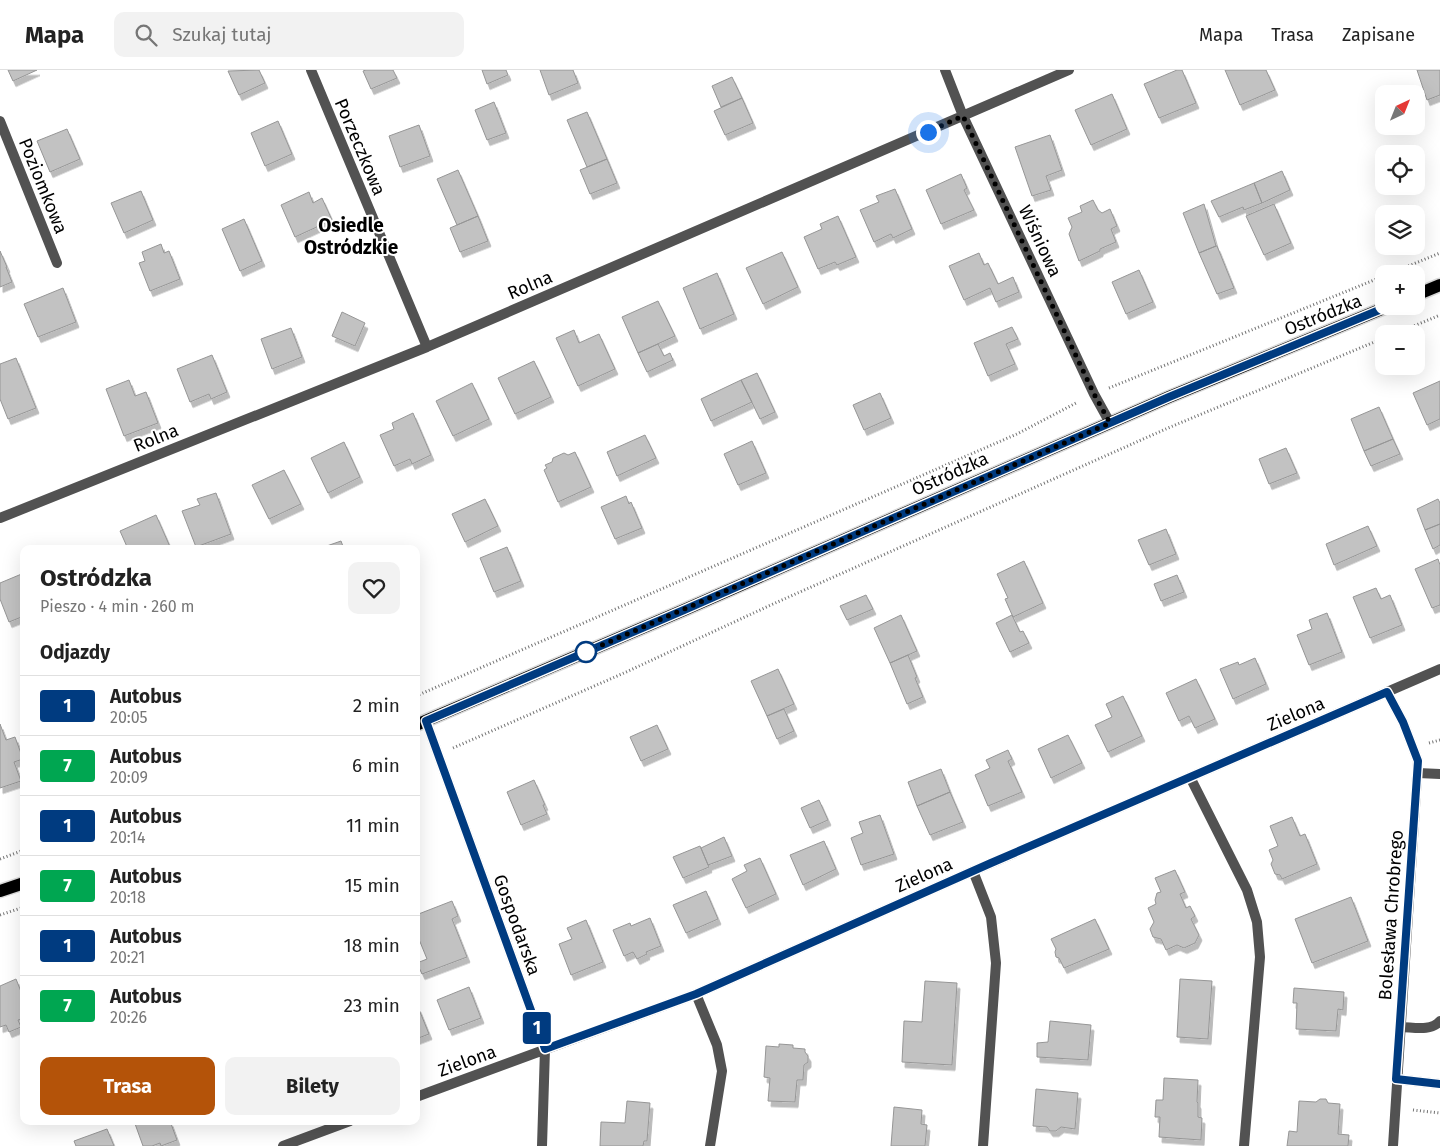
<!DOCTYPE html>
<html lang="pl">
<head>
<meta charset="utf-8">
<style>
	:root { --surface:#fff; --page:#f2f2f2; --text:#222; --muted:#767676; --line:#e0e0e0; --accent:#b45309 }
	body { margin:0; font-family:"Fira Sans",sans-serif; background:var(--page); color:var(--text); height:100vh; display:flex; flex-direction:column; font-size:19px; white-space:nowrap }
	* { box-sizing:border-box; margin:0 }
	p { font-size:16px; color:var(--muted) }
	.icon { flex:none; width:28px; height:28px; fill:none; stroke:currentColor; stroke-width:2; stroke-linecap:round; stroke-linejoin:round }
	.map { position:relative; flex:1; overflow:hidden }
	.side { position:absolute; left:20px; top:475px; width:400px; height:580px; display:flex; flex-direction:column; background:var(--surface); border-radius:10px; box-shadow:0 5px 20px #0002 }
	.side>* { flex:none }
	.badge { padding:0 10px; border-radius:4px; font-size:18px; line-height:32px }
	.needle { width:32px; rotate:43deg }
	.buttons { position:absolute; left:1375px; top:15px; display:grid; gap:10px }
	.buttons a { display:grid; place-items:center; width:50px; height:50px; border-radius:10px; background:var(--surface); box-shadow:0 5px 20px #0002; font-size:25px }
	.you { position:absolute; width:25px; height:25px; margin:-12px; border:4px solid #fff; border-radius:50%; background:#1a73e8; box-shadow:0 0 0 8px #1a73e833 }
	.map>.badge { position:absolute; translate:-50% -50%; box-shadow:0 0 0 2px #fff }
	h2 { padding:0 20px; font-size:19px; line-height:45px }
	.round { display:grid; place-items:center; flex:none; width:52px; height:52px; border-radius:10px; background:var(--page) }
	.summary { display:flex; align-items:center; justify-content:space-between; height:85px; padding:0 20px }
	h1 { font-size:24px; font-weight:700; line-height:38px }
	.button { display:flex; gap:10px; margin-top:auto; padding:10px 20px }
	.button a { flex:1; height:58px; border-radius:10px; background:var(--accent); color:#fff; font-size:20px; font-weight:700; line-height:58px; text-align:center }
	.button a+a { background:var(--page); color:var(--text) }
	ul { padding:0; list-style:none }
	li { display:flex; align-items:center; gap:15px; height:60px; padding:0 20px; border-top:1px solid var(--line) }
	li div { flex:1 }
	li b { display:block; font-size:19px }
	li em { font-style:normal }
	li .badge { min-width:55px; font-weight:700; text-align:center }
	header { display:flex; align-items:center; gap:30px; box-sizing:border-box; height:70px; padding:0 25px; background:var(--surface); border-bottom:1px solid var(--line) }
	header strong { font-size:24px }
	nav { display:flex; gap:28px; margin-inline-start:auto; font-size:18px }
	.search { width:350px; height:45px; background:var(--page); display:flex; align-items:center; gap:12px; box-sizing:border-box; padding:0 18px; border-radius:10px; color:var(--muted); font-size:19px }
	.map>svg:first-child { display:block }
	.building { fill:#c2c2c2; stroke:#969696; filter:url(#shadow) }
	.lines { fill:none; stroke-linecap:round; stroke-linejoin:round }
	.primary-casing { stroke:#dbdbdb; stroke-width:15 }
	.path { stroke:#747474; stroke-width:3; stroke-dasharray:1 2.5; stroke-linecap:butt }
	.service { stroke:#525252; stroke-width:10 }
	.minor { stroke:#525252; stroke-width:10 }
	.primary { stroke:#000; stroke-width:12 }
	.line-casing { stroke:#fff; stroke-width:11 }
	.line { stroke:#003b80; stroke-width:8 }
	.walk { stroke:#000; stroke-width:5; stroke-dasharray:0 9 }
	.stop-dot { fill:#fff; stroke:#003b80; stroke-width:2.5 }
	.labels { text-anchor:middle; stroke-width:4; stroke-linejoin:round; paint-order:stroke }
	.street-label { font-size:18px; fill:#000; stroke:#fff }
	.neighbourhood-label { font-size:19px; font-weight:bold; fill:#000; stroke:#fff }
</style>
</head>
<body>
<header>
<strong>Mapa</strong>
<div class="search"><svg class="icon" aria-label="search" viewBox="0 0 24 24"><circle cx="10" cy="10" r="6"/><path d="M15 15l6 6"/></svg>Szukaj tutaj</div>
<nav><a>Mapa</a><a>Trasa</a><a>Zapisane</a></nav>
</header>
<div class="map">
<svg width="1440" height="1076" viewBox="0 0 1440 1076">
	<defs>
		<filter id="shadow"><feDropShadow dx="3" dy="5.5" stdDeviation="0" flood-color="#0004"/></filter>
	</defs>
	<rect width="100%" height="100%" fill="#fff"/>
	<path class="building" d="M8 0H37L13 11Z
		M259 0 265 13 239 25 228 1Z
		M366 0H393L397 8 371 19 363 1Z
		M482 0H506L508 5 487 14Z
		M540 0H573L578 13 549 25Z
		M1177 0H1182L1196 33 1159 48 1144 14Z
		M1225 0H1266L1275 20 1240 35Z
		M1417 0H1440V25L1427 30Z
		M732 7 742 28 721 37 712 16Z
		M1112 24 1127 59 1091 75 1075 40Z
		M742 28 753 53 725 65 714 41Z
		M494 32 506 63 487 70 475 40Z
		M587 42 607 89 587 97 567 50Z
		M278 51 292 84 265 96 251 63Z
		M419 55 430 86 400 97 389 66Z
		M67 59 80 89 50 102 37 71Z
		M1050 65 1062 100 1046 106 1051 120 1032 126 1015 77Z
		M607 89 617 113 590 124 580 100Z
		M458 100 478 146 457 155 437 109Z
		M1282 101 1290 120 1262 133 1254 113Z
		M961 104 967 118 964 120 974 140 941 154 926 120Z
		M1254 113 1262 133 1244 140 1243 137 1219 147 1211 131Z
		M895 119 912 159 893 168 891 164 874 172 860 140 879 132 876 126Z
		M141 121 153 150 124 163 111 133Z
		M309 122 313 133 322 128 332 150 295 167 281 135Z
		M1093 130 1098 140 1102 143 1110 139 1117 156 1111 159 1116 172 1100 179V181L1079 191 1069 164 1072 157 1068 148 1082 142 1080 136Z
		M1204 134 1216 176 1199 183 1183 143Z
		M1274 134 1291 173 1264 185 1246 146Z
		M478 146 488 171 460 182 450 158Z
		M838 146 856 187 837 195 835 192 818 199 804 167 822 159 820 154Z
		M244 149 262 191 240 201 222 159Z
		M161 174 164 183 169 181 180 209 150 221 139 193 145 191 142 182Z
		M1216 176H1217L1234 218 1217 224 1199 183Z
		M0 181 7 197H6L12 212 0 217Z
		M782 182 798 217 763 234 746 198Z
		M979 183 984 195 988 193 998 214 1013 207 1019 222 996 232 990 218 964 230 949 196Z
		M1139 200 1153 232 1126 244 1112 212Z
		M717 203 734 244 700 259 683 218Z
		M63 218 76 252 38 267 24 234Z
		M658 231 675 266 638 283 622 247Z
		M342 242 365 253 355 276 332 266Z
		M1012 257 1018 269 1006 274 1015 294 988 306 974 273Z
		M291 258 302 287 272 299 261 269Z
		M574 260 579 273 599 264 615 299 578 316 556 268Z
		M658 274 664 286 670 283 673 290 647 302 638 283Z
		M212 285 227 322 211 329 209 324 190 332 177 299Z
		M16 288 36 338 8 349 0 329V294Z
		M534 291 551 327 515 344 498 308Z
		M757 303 775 342 760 349 741 310Z
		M129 310 135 326 146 322 158 353 124 366 106 319Z
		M741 310 752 332 711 351 701 329Z
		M1440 311V349L1427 355 1413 323Z
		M472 313 489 349 453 366 436 331Z
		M880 323 891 348 864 360 853 335Z
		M1379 337 1393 369 1364 381 1351 349Z
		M413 343 431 385 412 394 410 389 394 396 380 365 394 359 392 353Z
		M645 365 656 388 617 406 607 382Z
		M1393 369 1400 384 1371 396 1364 381Z
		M752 371 766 403 738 415 724 384Z
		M344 372 360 407 328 423 311 388Z
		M1286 378 1297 403 1269 414 1259 389Z
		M575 382 591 417 558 432 544 400 547 398 545 395 552 392 553 388 564 383 568 385Z
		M284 400 301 434 269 449 252 415Z
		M216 423 231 464 196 477 182 441 200 435 197 429Z
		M626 426 629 434 631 432 642 458 615 469 601 437Z
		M485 429 498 456 465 472 452 444Z
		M1438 429 1440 433V454L1425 460 1417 439Z
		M156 445 171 479H128L120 461Z
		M1440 454V475L1433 479 1425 460Z
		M1368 456 1377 476 1334 495 1326 474Z
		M1166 459 1176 484 1149 495 1138 470Z
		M341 471 344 479H321V478Z
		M507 477 521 511 494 522 480 488Z
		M1438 489 1440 495V535L1432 538 1415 499Z
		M1024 491 1043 533 1013 547 1005 529 1008 528 997 504Z
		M24 503V546L9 552 0 529V513Z
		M1177 505 1184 522 1161 531 1154 514Z
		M1376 518 1381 529 1390 525 1402 555 1370 568 1353 527Z
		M866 525 873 539 847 550 840 536Z
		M1327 543 1342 582 1309 595 1297 565 1312 559 1309 550Z
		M901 545 917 581 890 593 874 558Z
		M1012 545 1020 562 1023 561 1029 573 1010 582 996 553Z
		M908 585 917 607 915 608 923 627 907 634 890 593Z
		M1255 588 1266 614 1233 629 1220 599 1238 592 1239 595Z
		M778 599 794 634 767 646 751 611Z
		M1196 609 1215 649 1195 658 1189 646 1179 651 1166 623Z
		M1123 626 1142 666 1108 682 1095 655 1112 647 1106 634Z
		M784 639 794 661 777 669 767 646Z
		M0 654 6 670 15 667 23 689 14 692 21 711 0 718Z
		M657 655 668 679 641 691 630 667Z
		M1068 665 1082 693 1051 708 1038 679Z
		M1008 680 1012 689 1008 691 1022 722 988 736 975 705 990 698 986 690Z
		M941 699 950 722 917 736 908 712Z
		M534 710 545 735H543L547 744 521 755 507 722Z
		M950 722 963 752 930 765 917 736Z
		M819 730 828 750 810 758 801 738Z
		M880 745 894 784 861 795 851 768 863 763 859 752Z
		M1292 747 1300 766 1305 764 1317 794 1282 809 1280 805 1275 804 1271 794 1273 790 1269 780 1278 776 1270 756Z
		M724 767 732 786 708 795 701 778Z
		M824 771 836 799 803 815 790 785Z
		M700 776 709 797 683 808 673 787Z
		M760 788 776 824 746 838 732 809 747 801 744 795Z
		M1175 800 1185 822 1180 824 1186 838 1190 836 1195 846 1191 849 1199 865 1195 873 1184 878 1177 875 1166 880 1161 869 1153 867 1150 859 1154 852 1148 838 1156 834 1155 830 1157 823 1161 822 1155 808Z
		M706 821 718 849 686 863 673 835Z
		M1351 827 1368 871 1312 893 1295 849Z
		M452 831 458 846 452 849 467 887 422 904 417 893 427 889 416 862V845Z
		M650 848 661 876 646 882 647 884 637 889 633 882 624 886 613 860 630 853 631 856Z
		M1095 849 1109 879 1064 898 1059 888 1056 887 1055 882 1056 879 1051 869Z
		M586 850 603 892 571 905 559 874 572 869 567 858Z
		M16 909 24 929V948L18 950 21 957 9 962 6 955 0 957V916Z
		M1180 909 1212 911 1208 969 1177 967Z
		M925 911 957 913 952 995 902 992 904 951 922 952Z
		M469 917 481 948 449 960 437 930Z
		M1294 918 1344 922 1343 940 1338 939 1336 961 1296 959 1297 933H1293Z
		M418 937 429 964 416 969V938Z
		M1050 951 1091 955 1088 990 1037 987V973L1048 972Z
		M779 974 793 975V978L805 979V982L808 986V992L804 995 803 1010H797L795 1032 768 1031 770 1008 764 1007 766 976 779 977Z
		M1164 1008 1198 1010 1197 1032 1198 1033V1047L1202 1048 1201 1070 1159 1067 1160 1047H1155L1156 1030H1163Z
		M1036 1019 1078 1023 1075 1059 1061 1057 1056 1061H1050L1047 1057 1033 1056Z
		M1320 1029H1326L1328 1033 1340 1034 1338 1064 1349 1065 1348 1076H1287L1289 1061 1297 1062 1299 1031 1316 1032Z
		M627 1031 650 1033 647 1071H644L643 1076H600L601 1052 625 1053Z
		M894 1037 922 1040 921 1054 927 1055 925 1076H891Z
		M134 1051H170L177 1070 161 1076 160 1073 152 1076H143Z
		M107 1059 114 1076H76L74 1071Z"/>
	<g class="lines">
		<defs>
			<path id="primary" d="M1416 225 1440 215
				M416 655 684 540 1169 327 1389 236
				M0 821 24 813"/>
		</defs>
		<use href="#primary" class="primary-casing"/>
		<path class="path" d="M1389 204 1440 183
			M1395 264 1440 245
			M1109 318 1384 206
			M416 626 1017 364 1078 332
			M1429 673 1440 670
			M453 678 624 603 773 534 1168 358 1384 268
			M0 789 24 780
			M0 845 24 837
			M1413 1040 1440 1043"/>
		<path class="service" d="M1418 703 1440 704
			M1190 707 1247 820 1257 852 1260 887 1244 1076
			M973 801 991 847 996 893 983 1076
			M696 924 717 975 722 1001 710 1076
			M1400 957C1413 957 1430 962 1440 951"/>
		<path class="minor" d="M311 0 427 277
			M945 0 963 46 1094 324 1110 353
			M0 51 57 193
			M0 448 427 277 1069 0
			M1387 622 1403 652 1418 691 1393 1076
			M426 651 545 979 542 1076
			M1396 1009 1440 1014
			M416 1027 696 924 973 801 1440 599
			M283 1076 350 1051"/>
		<use href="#primary" class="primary"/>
	</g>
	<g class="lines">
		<defs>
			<path id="line" d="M1389 236 1169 327 684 540 426 651 545 979 696 924 991 793 1387 622 1403 652 1418 691 1396 1009 1440 1014"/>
		</defs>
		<use href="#line" class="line-casing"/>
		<use href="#line" class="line"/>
		<path class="walk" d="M586 582 1110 353 1094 324 963 46 928 62"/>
	</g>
	<circle class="stop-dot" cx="586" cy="582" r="10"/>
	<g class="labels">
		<g class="street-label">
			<text transform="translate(360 77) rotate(67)" y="6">Porzeczkowa</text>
			<text transform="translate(43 116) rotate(68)" y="6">Poziomkowa</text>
			<text transform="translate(1040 171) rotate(65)" y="6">Wiśniowa</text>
			<text transform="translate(530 215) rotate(-23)" y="6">Rolna</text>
			<text transform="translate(1323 245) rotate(-22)" y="6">Ostródzka</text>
			<text transform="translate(156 368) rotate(-22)" y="6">Rolna</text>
			<text transform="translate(950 404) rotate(-24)" y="6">Ostródzka</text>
			<text transform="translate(1296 644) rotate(-23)" y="6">Zielona</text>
			<text transform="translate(924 805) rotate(-24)" y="6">Zielona</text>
			<text transform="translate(1391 845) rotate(-86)" y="6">Bolesława Chrobrego</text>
			<text transform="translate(517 855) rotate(70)" y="6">Gospodarska</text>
			<text transform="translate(467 991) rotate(-20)" y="6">Zielona</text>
		</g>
		<g class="neighbourhood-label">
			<text x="351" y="162">Osiedle<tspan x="351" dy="22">Ostródzkie</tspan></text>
		</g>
	</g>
</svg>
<div class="buttons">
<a><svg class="needle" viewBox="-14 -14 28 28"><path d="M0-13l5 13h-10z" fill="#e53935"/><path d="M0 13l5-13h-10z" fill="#767676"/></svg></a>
<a><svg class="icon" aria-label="locate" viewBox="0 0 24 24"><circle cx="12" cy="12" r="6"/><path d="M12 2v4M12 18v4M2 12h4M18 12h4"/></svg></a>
<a><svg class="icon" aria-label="layers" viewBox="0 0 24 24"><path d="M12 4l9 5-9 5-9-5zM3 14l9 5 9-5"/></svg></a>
<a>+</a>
<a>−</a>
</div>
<div class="you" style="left:928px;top:62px"></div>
<b class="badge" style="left:537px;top:958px;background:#003b80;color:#fff">1</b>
<section class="side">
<div class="summary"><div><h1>Ostródzka</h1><p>Pieszo · 4 min · 260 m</p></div><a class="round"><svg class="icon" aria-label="heart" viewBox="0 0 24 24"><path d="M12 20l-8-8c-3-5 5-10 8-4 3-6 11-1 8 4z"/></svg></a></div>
<h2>Odjazdy</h2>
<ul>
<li><span class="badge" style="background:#003b80;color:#fff">1</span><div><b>Autobus</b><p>20:05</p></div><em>2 min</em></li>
<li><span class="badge" style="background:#00a651;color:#fff">7</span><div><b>Autobus</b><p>20:09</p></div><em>6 min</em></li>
<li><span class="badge" style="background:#003b80;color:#fff">1</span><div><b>Autobus</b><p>20:14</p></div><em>11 min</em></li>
<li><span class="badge" style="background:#00a651;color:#fff">7</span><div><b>Autobus</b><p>20:18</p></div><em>15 min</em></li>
<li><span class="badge" style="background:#003b80;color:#fff">1</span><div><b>Autobus</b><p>20:21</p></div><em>18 min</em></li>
<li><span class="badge" style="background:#00a651;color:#fff">7</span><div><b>Autobus</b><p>20:26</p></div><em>23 min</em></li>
</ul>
<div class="button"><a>Trasa</a><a>Bilety</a></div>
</section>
</div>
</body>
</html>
